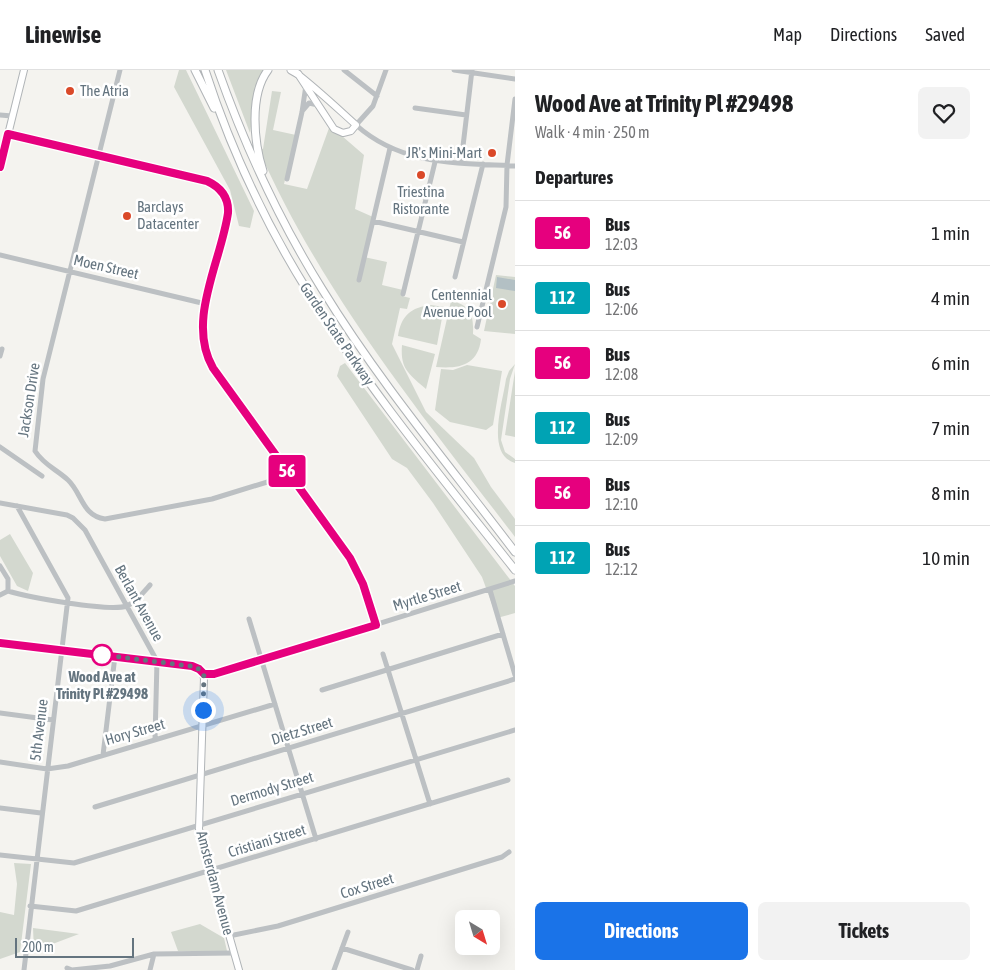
<!DOCTYPE html>
<html lang="en">
<head>
<meta charset="utf-8">
<style>
	:root { --surface:#fff; --page:#f2f2f2; --text:#202124; --muted:#757577; --line:#e0e0e0; --accent:#1a73e8 }
	body { margin:0; font-family:"Asap Condensed",sans-serif; background:var(--page); color:var(--text); height:100vh; display:flex; flex-direction:column; font-size:19px; white-space:nowrap }
	* { box-sizing:border-box; margin:0 }
	p { font-size:16px; color:var(--muted) }
	.icon { flex:none; width:28px; height:28px; fill:none; stroke:currentColor; stroke-width:2; stroke-linecap:round; stroke-linejoin:round }
	.map { position:relative; flex:1; overflow:hidden }
	.side { display:flex; flex-direction:column; background:var(--surface); width:475px }
	.side>* { flex:none }
	.badge { padding:0 10px; border-radius:4px; font-size:18px; line-height:32px }
	.needle { width:32px; rotate:142deg }
	.buttons { position:absolute; left:455px; top:840px; display:grid; gap:10px }
	.buttons a { display:grid; place-items:center; width:45px; height:45px; border-radius:8px; background:var(--surface); box-shadow:0 5px 20px #0002; font-size:25px }
	.scale { position:absolute; left:15px; bottom:12px; width:119px; box-sizing:border-box; padding-left:5px; border:2px solid #64747f; border-top:0; font-size:14px; line-height:18px; white-space:nowrap; color:#64747f; -webkit-text-stroke:4px #fff; paint-order:stroke }
	.you { position:absolute; width:25px; height:25px; margin:-12px; border:4px solid #fff; border-radius:50%; background:#1a73e8; box-shadow:0 0 0 8px #1a73e833 }
	.map>.badge { position:absolute; translate:-50% -50%; box-shadow:0 0 0 2px #fff }
	h2 { padding:0 20px; font-size:19px; line-height:45px }
	.round { display:grid; place-items:center; flex:none; width:52px; height:52px; border-radius:8px; background:var(--page) }
	.overview { display:flex; align-items:center; justify-content:space-between; height:85px; padding:0 20px }
	h1 { font-size:24px; font-weight:700; line-height:38px }
	.primary-button { display:flex; gap:10px; margin-top:auto; padding:10px 20px }
	.primary-button a { flex:1; height:58px; border-radius:8px; background:var(--accent); color:#fff; font-size:20px; font-weight:700; line-height:58px; text-align:center }
	.primary-button a+a { background:var(--page); color:var(--text) }
	ul { padding:0; list-style:none }
	li { display:flex; align-items:center; gap:15px; height:65px; padding:0 20px; border-top:1px solid var(--line) }
	li div { flex:1 }
	li b { display:block; font-size:19px }
	li em { font-style:normal }
	li .badge { min-width:55px; font-weight:700; text-align:center }
	header { display:flex; align-items:center; gap:30px; box-sizing:border-box; height:70px; padding:0 25px; background:var(--surface); border-bottom:1px solid var(--line) }
	header strong { font-size:24px }
	nav { display:flex; gap:28px; margin-inline-start:auto; font-size:18px }
	main { display:flex; flex:1; min-height:0 }
	.map>svg:first-child { display:block }
	.green { fill:#d3d8cf }
	.water { fill:#b3c0c4 }
	.lines { fill:none; stroke-linecap:round; stroke-linejoin:round }
	.major-casing { stroke:#b0b4b7; stroke-width:8 }
	.highway-casing { stroke:#afb3b6; stroke-width:9 }
	.minor { stroke:#bcc0c3; stroke-width:5 }
	.major { stroke:#fff; stroke-width:6 }
	.highway { stroke:#fff; stroke-width:7 }
	.line-casing { stroke:#fff; stroke-width:11 }
	.line { stroke:#e6007e; stroke-width:8 }
	.walk { stroke:#64747f; stroke-width:5; stroke-dasharray:0 9 }
	.poi-dot { fill:#da4929; stroke:#fff; stroke-width:2 }
	.stop-dot { fill:#fff; stroke:#e6007e; stroke-width:2.5 }
	.labels { text-anchor:middle; stroke-width:5; stroke-linejoin:round; paint-order:stroke }
	.poi-label { font-size:15px; fill:#64747f; stroke:#fff; text-anchor:start }
	.street-label { font-size:15px; fill:#64747f; stroke:#fff }
	.stop-label { font-size:15px; font-weight:bold; fill:#64747f; stroke:#fff }
</style>
</head>
<body>
<header>
<strong>Linewise</strong>
<nav><a>Map</a><a>Directions</a><a>Saved</a></nav>
</header>
<main>
<div class="map">
<svg width="515" height="900" viewBox="0 0 515 900">
	<rect width="100%" height="100%" fill="#f4f3ef"/>
	<path class="green" d="M179 0H186L254 141 250 158 239 156 230 120 174 17Z
		M226 0H265L254 37 250 63Z
		M272 21 281 22 273 60 296 65 284 114 307 119 329 58 342 66 364 85 355 139 373 147 364 187 387 192 382 215 403 220 402 226 410 228 407 239 400 238 392 274 426 342 474 388 491 417 515 449V467C419 341 321 222 258 78L263 79Z
		M496 205 515 207V264L484 261Z
		M451 231C470 235 474 244 473 264L481 269C478 295 460 299 436 297Z
		M431 235 444 237 437 275 398 266C401 246 411 237 431 235Z
		M402 275 435 284 426 319C409 304 400 299 402 275Z
		M345 293 515 516V543L497 548 482 507 433 433 407 398 392 389 337 306 340 296Z
		M515 294 510 309 501 370 505 382 515 389V393C485 384 503 332 506 309L509 301Z
		M467 295 502 301 493 355 486 360 450 352 435 340 441 299 453 300Z
		M515 301V367L505 365Z
		M10 464 33 503 28 521 17 516 0 486V470Z
		M14 793 31 794 20 882 0 889V842L14 845 17 814Z
		M200 854 224 868 227 881H178L171 862Z
		M33 858 79 864 34 881Z"/>
	<path class="water" d="M497 207 515 210V221L496 218Z"/>
	<g class="lines">
		<defs>
			<path id="major" d="M295 2C316 18 336 37 356 55L351 61 343 63 334 59 298 4
				M0 97 24 0
				M0 573 191 596 201 600 204 608 199 759 239 900"/>
			<path id="highway" d="M195 0 214 38
				M205 0C230 77 264 151 307 220 368 319 443 409 515 500
				M218 0C245 76 279 150 322 219 379 312 449 395 515 482
				M291 0 298 4
				M263 101C254 73 249 25 268 0"/>
		</defs>
		<use href="#major" class="major-casing"/>
		<use href="#highway" class="highway-casing"/>
		<path class="minor" d="M120 0 43 309 35 381C44 395 56 399 68 410 82 423 82 446 105 449L212 429 290 405
			M344 0 377 26
			M386 0 373 36 356 55C402 96 458 93 515 96
			M454 0 515 9
			M415 38 466 45
			M303 40 309 33 318 35
			M0 45 12 46
			M8 64 207 111C221 117 228 127 228 143L203 248C201 266 204 282 213 298L349 488 363 514 376 555
			M461 93 472 0
			M287 109 302 42 306 15
			M373 151 463 172
			M0 185 206 234
			M455 207 483 94
			M359 210 390 78
			M403 224 435 92
			M477 257 506 137 507 95 515 29
			M0 286 2 279
			M0 377 42 406
			M0 433 67 445 73 448 85 460 157 591 155 669
			M17 436 68 528 24 900
			M0 496 8 509V521
			M490 520 515 605
			M0 525 8 521C28 527 108 542 127 536 136 532 143 523 150 515
			M249 549 316 769
			M383 584 430 734
			M203 604 221 603 515 511
			M322 620 503 564
			M0 643 53 650
			M103 685 115 586
			M0 692 47 699 68 696 275 634
			M95 737 515 609
			M0 738 41 743
			M0 785 74 793 515 660
			M30 836 76 841 508 710
			M229 866 278 856 502 787 509 782
			M342 878 412 900
			M67 898 72 900 110 896 154 884 234 883
			M150 900 154 884
			M334 900 348 862
			M417 900 421 886"/>
		<use href="#major" class="major"/>
		<use href="#highway" class="highway"/>
	</g>
	<g class="lines">
		<defs>
			<path id="line" d="M0 97 8 64 207 111C220 117 229 127 228 143 221 192 186 251 213 298L350 488 363 514 376 555 214 604H204L199 599 192 596 0 573"/>
		</defs>
		<use href="#line" class="line-casing"/>
		<use href="#line" class="line"/>
		<path class="walk" d="M102 585 97 584 197 597 204 606 203 640"/>
	</g>
	<g class="poi-dot">
		<circle cx="70" cy="21" r="5"/>
		<circle cx="492" cy="83" r="5"/>
		<circle cx="421" cy="105" r="5"/>
		<circle cx="127" cy="146" r="5"/>
		<circle cx="502" cy="234" r="5"/>
	</g>
	<circle class="stop-dot" cx="102" cy="585" r="10"/>
	<g class="labels">
		<g class="poi-label">
			<text x="80" y="26">The Atria</text>
			<text x="482" y="88" text-anchor="end">JR's Mini-Mart</text>
			<text x="421" y="127" text-anchor="middle">Triestina<tspan x="421" dy="17">Ristorante</tspan></text>
			<text x="137" y="142">Barclays<tspan x="137" dy="17">Datacenter</tspan></text>
			<text x="492" y="230" text-anchor="end">Centennial<tspan x="492" dy="17">Avenue Pool</tspan></text>
		</g>
		<g class="street-label">
			<text transform="translate(106 197) rotate(13)" y="5">Moen Street</text>
			<text transform="translate(337 264) rotate(56)" y="5">Garden State Parkway</text>
			<text transform="translate(29 330) rotate(-81)" y="5">Jackson Drive</text>
			<text transform="translate(427 526) rotate(-17)" y="5">Myrtle Street</text>
			<text transform="translate(139 533) rotate(61)" y="5">Berlant Avenue</text>
			<text transform="translate(39 660) rotate(-83)" y="5">5th Avenue</text>
			<text transform="translate(302 661) rotate(-17)" y="5">Dietz Street</text>
			<text transform="translate(135 662) rotate(-16)" y="5">Hory Street</text>
			<text transform="translate(272 719) rotate(-17)" y="5">Dermody Street</text>
			<text transform="translate(267 771) rotate(-17)" y="5">Cristiani Street</text>
			<text transform="translate(215 813) rotate(75)" y="5">Amsterdam Avenue</text>
			<text transform="translate(367 816) rotate(-17)" y="5">Cox Street</text>
		</g>
		<g class="stop-label">
			<text x="102" y="612">Wood Ave at<tspan x="102" dy="17">Trinity Pl #29498</tspan></text>
		</g>
	</g>
</svg>
<div class="buttons">
<a><svg class="needle" viewBox="-14 -14 28 28"><path d="M0-13l5 13h-10z" fill="#e53935"/><path d="M0 13l5-13h-10z" fill="#757577"/></svg></a>
</div>
<div class="scale">200 m</div>
<div class="you" style="left:203px;top:640px"></div>
<b class="badge" style="left:287px;top:401px;background:#e6007e;color:#fff">56</b>
</div>
<section class="side">
<div class="overview"><div><h1>Wood Ave at Trinity Pl #29498</h1><p>Walk · 4 min · 250 m</p></div><a class="round"><svg class="icon" aria-label="heart" viewBox="0 0 24 24"><path d="M12 20l-8-8c-3-5 5-10 8-4 3-6 11-1 8 4z"/></svg></a></div>
<h2>Departures</h2>
<ul>
<li><span class="badge" style="background:#e6007e;color:#fff">56</span><div><b>Bus</b><p>12:03</p></div><em>1 min</em></li>
<li><span class="badge" style="background:#00a3b4;color:#fff">112</span><div><b>Bus</b><p>12:06</p></div><em>4 min</em></li>
<li><span class="badge" style="background:#e6007e;color:#fff">56</span><div><b>Bus</b><p>12:08</p></div><em>6 min</em></li>
<li><span class="badge" style="background:#00a3b4;color:#fff">112</span><div><b>Bus</b><p>12:09</p></div><em>7 min</em></li>
<li><span class="badge" style="background:#e6007e;color:#fff">56</span><div><b>Bus</b><p>12:10</p></div><em>8 min</em></li>
<li><span class="badge" style="background:#00a3b4;color:#fff">112</span><div><b>Bus</b><p>12:12</p></div><em>10 min</em></li>
</ul>
<div class="primary-button"><a>Directions</a><a>Tickets</a></div>
</section>
</main>
</body>
</html>
